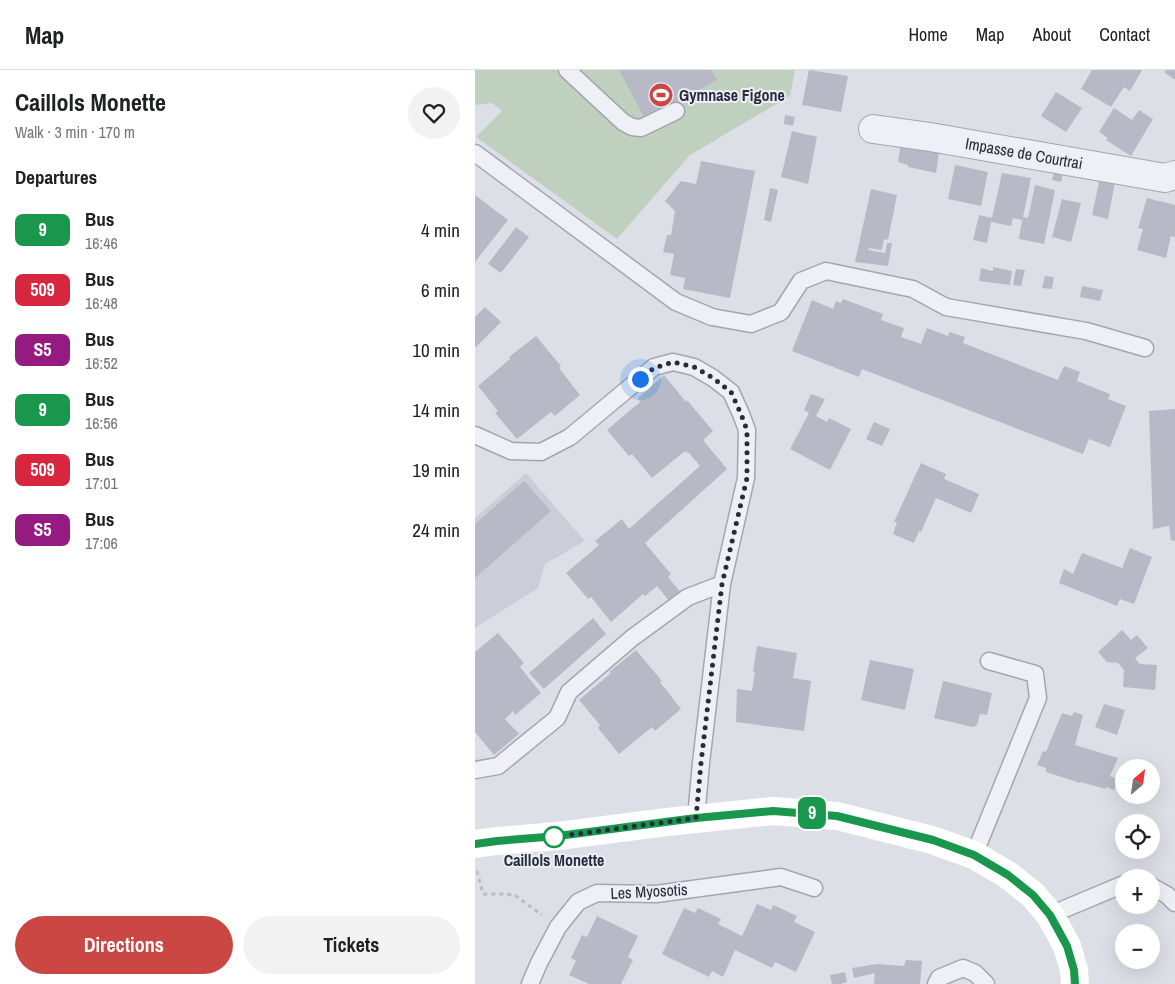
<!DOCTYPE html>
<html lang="en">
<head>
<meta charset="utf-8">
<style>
	:root { --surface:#fff; --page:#f2f2f2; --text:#202124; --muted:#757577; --line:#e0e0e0; --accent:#ca4743 }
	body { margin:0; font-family:"Archivo Narrow",sans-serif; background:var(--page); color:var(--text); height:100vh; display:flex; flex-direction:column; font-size:19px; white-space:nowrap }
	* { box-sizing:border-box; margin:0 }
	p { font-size:16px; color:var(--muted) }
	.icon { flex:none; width:28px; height:28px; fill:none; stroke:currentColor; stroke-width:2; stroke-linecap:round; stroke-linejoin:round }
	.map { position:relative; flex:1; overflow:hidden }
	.details { display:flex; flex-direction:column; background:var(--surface); width:475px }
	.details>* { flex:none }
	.badge { padding:0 10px; border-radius:8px; font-size:18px; line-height:32px }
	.needle { width:32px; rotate:29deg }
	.fabs { position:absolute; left:640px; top:689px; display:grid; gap:10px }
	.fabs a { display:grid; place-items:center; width:45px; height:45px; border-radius:50%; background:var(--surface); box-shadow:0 5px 20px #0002; font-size:25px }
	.you { position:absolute; width:25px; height:25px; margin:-12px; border:4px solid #fff; border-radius:50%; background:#1a73e8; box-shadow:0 0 0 8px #1a73e833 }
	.map>.badge { position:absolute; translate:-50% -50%; box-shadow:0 0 0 2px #fff }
	h2 { padding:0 15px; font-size:19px; line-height:45px }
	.round { display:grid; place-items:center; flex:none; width:52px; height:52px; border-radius:26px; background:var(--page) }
	.overview { display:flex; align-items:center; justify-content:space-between; height:85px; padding:0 15px }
	h1 { font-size:24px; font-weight:800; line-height:38px }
	.primary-button { display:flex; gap:10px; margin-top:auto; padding:10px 15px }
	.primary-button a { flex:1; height:58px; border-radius:30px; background:var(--accent); color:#fff; font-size:20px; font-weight:800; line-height:58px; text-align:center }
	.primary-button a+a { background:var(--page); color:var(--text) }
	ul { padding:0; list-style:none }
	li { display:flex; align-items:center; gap:15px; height:60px; padding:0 15px }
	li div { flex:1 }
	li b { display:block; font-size:19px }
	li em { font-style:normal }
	li .badge { min-width:55px; font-weight:700; text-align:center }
	header { display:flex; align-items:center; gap:30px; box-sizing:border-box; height:70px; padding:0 25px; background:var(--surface); border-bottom:1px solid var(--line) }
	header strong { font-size:24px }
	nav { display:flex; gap:28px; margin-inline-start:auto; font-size:18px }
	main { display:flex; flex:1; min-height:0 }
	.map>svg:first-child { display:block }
	.built { fill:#cbced8 }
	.green { fill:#c0d0be }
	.building { fill:#b7bac6 }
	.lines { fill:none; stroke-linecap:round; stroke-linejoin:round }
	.lane-casing { stroke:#a3a5b1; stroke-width:19 }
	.street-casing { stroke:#a3a5b1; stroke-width:30 }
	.path { stroke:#bbbdc5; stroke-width:3; stroke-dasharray:4 4; stroke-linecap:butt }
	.lane { stroke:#eff0f5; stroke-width:16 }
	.street { stroke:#eff0f5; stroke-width:28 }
	.secondary { stroke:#fff; stroke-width:28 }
	.line-casing { stroke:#fff; stroke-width:11 }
	.line { stroke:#19984d; stroke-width:8 }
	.walk { stroke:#272b3d; stroke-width:5; stroke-dasharray:0 9 }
	.stop-dot { fill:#fff; stroke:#19984d; stroke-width:2.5 }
	.labels { text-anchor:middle; stroke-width:4; stroke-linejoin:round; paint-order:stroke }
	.poi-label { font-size:16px; font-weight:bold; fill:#272b3d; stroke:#eceef4; text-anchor:start }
	.street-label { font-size:16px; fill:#272b3d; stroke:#eceef4 }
	.stop-label { font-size:16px; font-weight:bold; fill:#272b3d; stroke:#eceef4 }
</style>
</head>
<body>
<header>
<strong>Map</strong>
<nav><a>Home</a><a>Map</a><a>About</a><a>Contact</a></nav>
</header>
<main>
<section class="details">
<div class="overview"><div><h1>Caillols Monette</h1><p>Walk · 3 min · 170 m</p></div><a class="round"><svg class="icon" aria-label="heart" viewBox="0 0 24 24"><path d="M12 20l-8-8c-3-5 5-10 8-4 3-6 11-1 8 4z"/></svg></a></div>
<h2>Departures</h2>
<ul>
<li><span class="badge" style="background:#19984d;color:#fff">9</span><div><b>Bus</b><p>16:46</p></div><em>4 min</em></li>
<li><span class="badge" style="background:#d7263d;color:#fff">509</span><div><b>Bus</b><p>16:48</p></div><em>6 min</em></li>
<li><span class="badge" style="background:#951b81;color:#fff">S5</span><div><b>Bus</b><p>16:52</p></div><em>10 min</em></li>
<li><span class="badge" style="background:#19984d;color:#fff">9</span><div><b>Bus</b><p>16:56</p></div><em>14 min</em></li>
<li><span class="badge" style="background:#d7263d;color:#fff">509</span><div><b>Bus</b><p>17:01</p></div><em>19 min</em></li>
<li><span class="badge" style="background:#951b81;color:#fff">S5</span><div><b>Bus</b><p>17:06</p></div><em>24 min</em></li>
</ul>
<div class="primary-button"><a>Directions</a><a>Tickets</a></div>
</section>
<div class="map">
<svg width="700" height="914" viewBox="0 0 700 914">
	<rect width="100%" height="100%" fill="#dddfe7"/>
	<path class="built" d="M51 403 110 471 70 494 63 518 0 558V448Z"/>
	<path class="green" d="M0 0H320L315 26 215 85 142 169 1 67 27 41 17 33 0 35Z"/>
	<path class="building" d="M144 0H236L242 10 170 49Z
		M334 0 373 6 366 42 327 35Z
		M617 0H667L655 21 649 17 636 37 606 19Z
		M691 0H700V10L689 2Z
		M581 22 607 38 591 62 566 46Z
		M639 38 657 50 664 40 678 49 656 86 631 70 633 68 624 62Z
		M310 45 320 47 318 56 309 54Z
		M317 61 342 67 333 114 306 107Z
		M426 71 465 77 461 103 433 97V95L423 92Z
		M226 91 280 101 255 228 208 219 210 208 195 205 199 184 188 182 192 165H196L200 141 190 131 206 111 221 114Z
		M480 95 513 102 506 136 473 129Z
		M580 98 589 100 586 112 577 110Z
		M527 103 556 108 548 147 553 148 560 115 580 120 569 174 544 169 547 150 538 148 536 156 516 152 512 173 498 170 504 145 517 148Z
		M626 103 641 107 633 149 617 145Z
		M295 118 303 120 296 152 289 150Z
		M396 119 422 125 413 170 409 169 407 180 394 178 393 180 410 183 412 173H417L413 196 380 192Z
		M0 125 33 150 0 192Z
		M672 128 700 135V167L696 166 691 188 662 180 668 159 663 158Z
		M587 129 606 133 596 172 577 167Z
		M41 157 54 167 26 203 13 194Z
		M518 197 537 201 535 215 504 211 506 198 518 201Z
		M541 199 550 200 546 216 538 215Z
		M570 206 579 207 577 219 567 218Z
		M607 216 628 220 625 231 605 227Z
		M368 229 408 244 406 250 429 258 426 267 446 274 452 258 473 266 475 262 490 267 488 273 583 310 589 296 605 302 602 311 635 324 633 329 651 336 635 377 614 369 608 384 387 299 384 307 317 281 337 230 358 239 361 231 366 233Z
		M10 237 26 252 0 278V247Z
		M61 266 86 296 84 298 105 325 80 346 76 342 42 369 20 343 23 341 3 316 35 289 34 287Z
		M189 305 211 332 212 330 238 361 228 370 252 399 170 473 196 504 193 507 206 523 195 532 182 516 170 526 168 524 136 552 116 527 113 529 91 503 124 475 120 471 147 449 154 459 225 396 213 382 211 383 210 381 177 408 157 384 154 386 132 360 165 332 163 328Z
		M336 324 350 329 341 346 352 352 354 348 376 359 355 400 315 379 334 343 329 340Z
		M700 339V471L696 470 694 456 678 459 674 341Z
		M399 352 415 359 407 376 391 369Z
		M446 393 471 404 469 409 504 424 496 443 461 428 446 462 444 461 439 473 418 464 422 452H419Z
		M49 411 76 441 0 508V454Z
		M655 478 677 487 659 534 645 529 642 536 584 513 589 499 598 504 607 483 647 498Z
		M118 548 131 564 69 619 54 603Z
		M647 560 656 570 662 565 673 578 660 588 665 594 682 595 680 620 648 617 649 600 643 593 632 592 623 582Z
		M23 563 49 593 45 597 66 623 40 645 38 641 30 649 44 664 19 685 0 662V582Z
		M282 576 322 583 318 608 336 611 329 661 261 652 262 619 277 621 280 602H278Z
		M161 580 187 611 185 612 206 639 180 661 177 657 144 684 123 658 125 655 104 630 136 603 134 602Z
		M395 590 439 599 430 640 386 630Z
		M468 611 517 623 512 645 505 644 503 652 501 656 498 657 459 648Z
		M629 634 650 640 642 665 620 657Z
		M599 642 608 645 600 675 643 688 635 706 643 710 639 720 631 717 630 719 606 712 605 713 571 702V698L562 695 568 681 571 682 587 643 597 646Z
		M282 834 296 840 298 835 322 846 319 852 340 862 321 902 300 892 297 898 260 880 248 907 237 901 234 907 187 884 209 838 220 843 223 838 246 849 243 854 267 866Z
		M122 846 163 866 153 887 158 890 146 914H114L94 905 101 891 96 888 107 865 112 867Z
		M431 890 447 891 445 914H399L400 903 379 908 377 898 402 894 429 896Z
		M370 902 372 912 366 914H357L355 905Z"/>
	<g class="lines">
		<defs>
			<path id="lane" d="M92 0 148 52 157 57 166 58 201 41
				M0 83 201 232 237 247 276 254 306 242 326 211 351 201 438 219 471 237 611 261 670 278
				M0 365 36 381 66 382 95 367 179 297 198 292 219 297 238 308 256 322 266 344 272 360 271 408 247 514 226 693 221 748
				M0 700 23 696 82 648 94 622 157 568 213 527 247 514
				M499 785 563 628 560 604 514 591
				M676 816 692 825 700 833
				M575 845 649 814
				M55 914 64 893 83 857 103 832 122 823 181 824 306 807 339 818
				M461 914 464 908 488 898 500 903 511 914"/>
			<path id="street" d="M398 59 455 67 690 108 700 105"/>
		</defs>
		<use href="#lane" class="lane-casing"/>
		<use href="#street" class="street-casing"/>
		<path class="path" d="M2 801 8 824H32L41 826 67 845"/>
		<use href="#lane" class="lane"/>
		<use href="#street" class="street"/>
		<path class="secondary" d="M0 774 22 771 83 766 192 752 298 741 362 746 457 770 499 785 533 805 558 825 575 845 592 876 599 900 600 914"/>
	</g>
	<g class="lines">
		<defs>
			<path id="line" d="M0 774 22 771 83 766 221 748 298 741 362 746 458 770 499 785 533 805 558 825 575 845 592 876 599 900 600 914"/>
		</defs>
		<use href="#line" class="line-casing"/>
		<use href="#line" class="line"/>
		<path class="walk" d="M79 767 221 748 226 693 247 514 272 408V360L266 344 256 322 238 308 219 297 198 292 179 298 165 309"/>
	</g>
	<defs>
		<symbol id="stadium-disc" viewBox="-11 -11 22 22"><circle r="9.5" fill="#ca4743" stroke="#eceef4"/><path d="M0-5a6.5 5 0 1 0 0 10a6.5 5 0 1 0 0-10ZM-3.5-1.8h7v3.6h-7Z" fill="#fff"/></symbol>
	</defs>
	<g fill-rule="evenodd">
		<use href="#stadium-disc" x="172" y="11" width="28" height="28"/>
	</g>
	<circle class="stop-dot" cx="79" cy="767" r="10"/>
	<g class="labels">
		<g class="poi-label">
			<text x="204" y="31">Gymnase Figone</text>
		</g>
		<g class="street-label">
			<text transform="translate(549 83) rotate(10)" y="6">Impasse de Courtrai</text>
			<text transform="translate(174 821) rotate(-3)" y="6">Les Myosotis</text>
		</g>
		<g class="stop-label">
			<text x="79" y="796">Caillols Monette</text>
		</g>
	</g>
</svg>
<div class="fabs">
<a><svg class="needle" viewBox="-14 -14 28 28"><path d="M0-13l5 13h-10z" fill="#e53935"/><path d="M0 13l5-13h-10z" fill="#757577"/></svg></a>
<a><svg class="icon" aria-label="locate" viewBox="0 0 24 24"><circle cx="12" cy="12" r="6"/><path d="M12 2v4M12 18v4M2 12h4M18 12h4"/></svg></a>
<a>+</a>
<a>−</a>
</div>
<div class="you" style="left:165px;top:309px"></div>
<b class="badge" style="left:337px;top:743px;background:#19984d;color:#fff">9</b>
</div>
</main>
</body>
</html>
